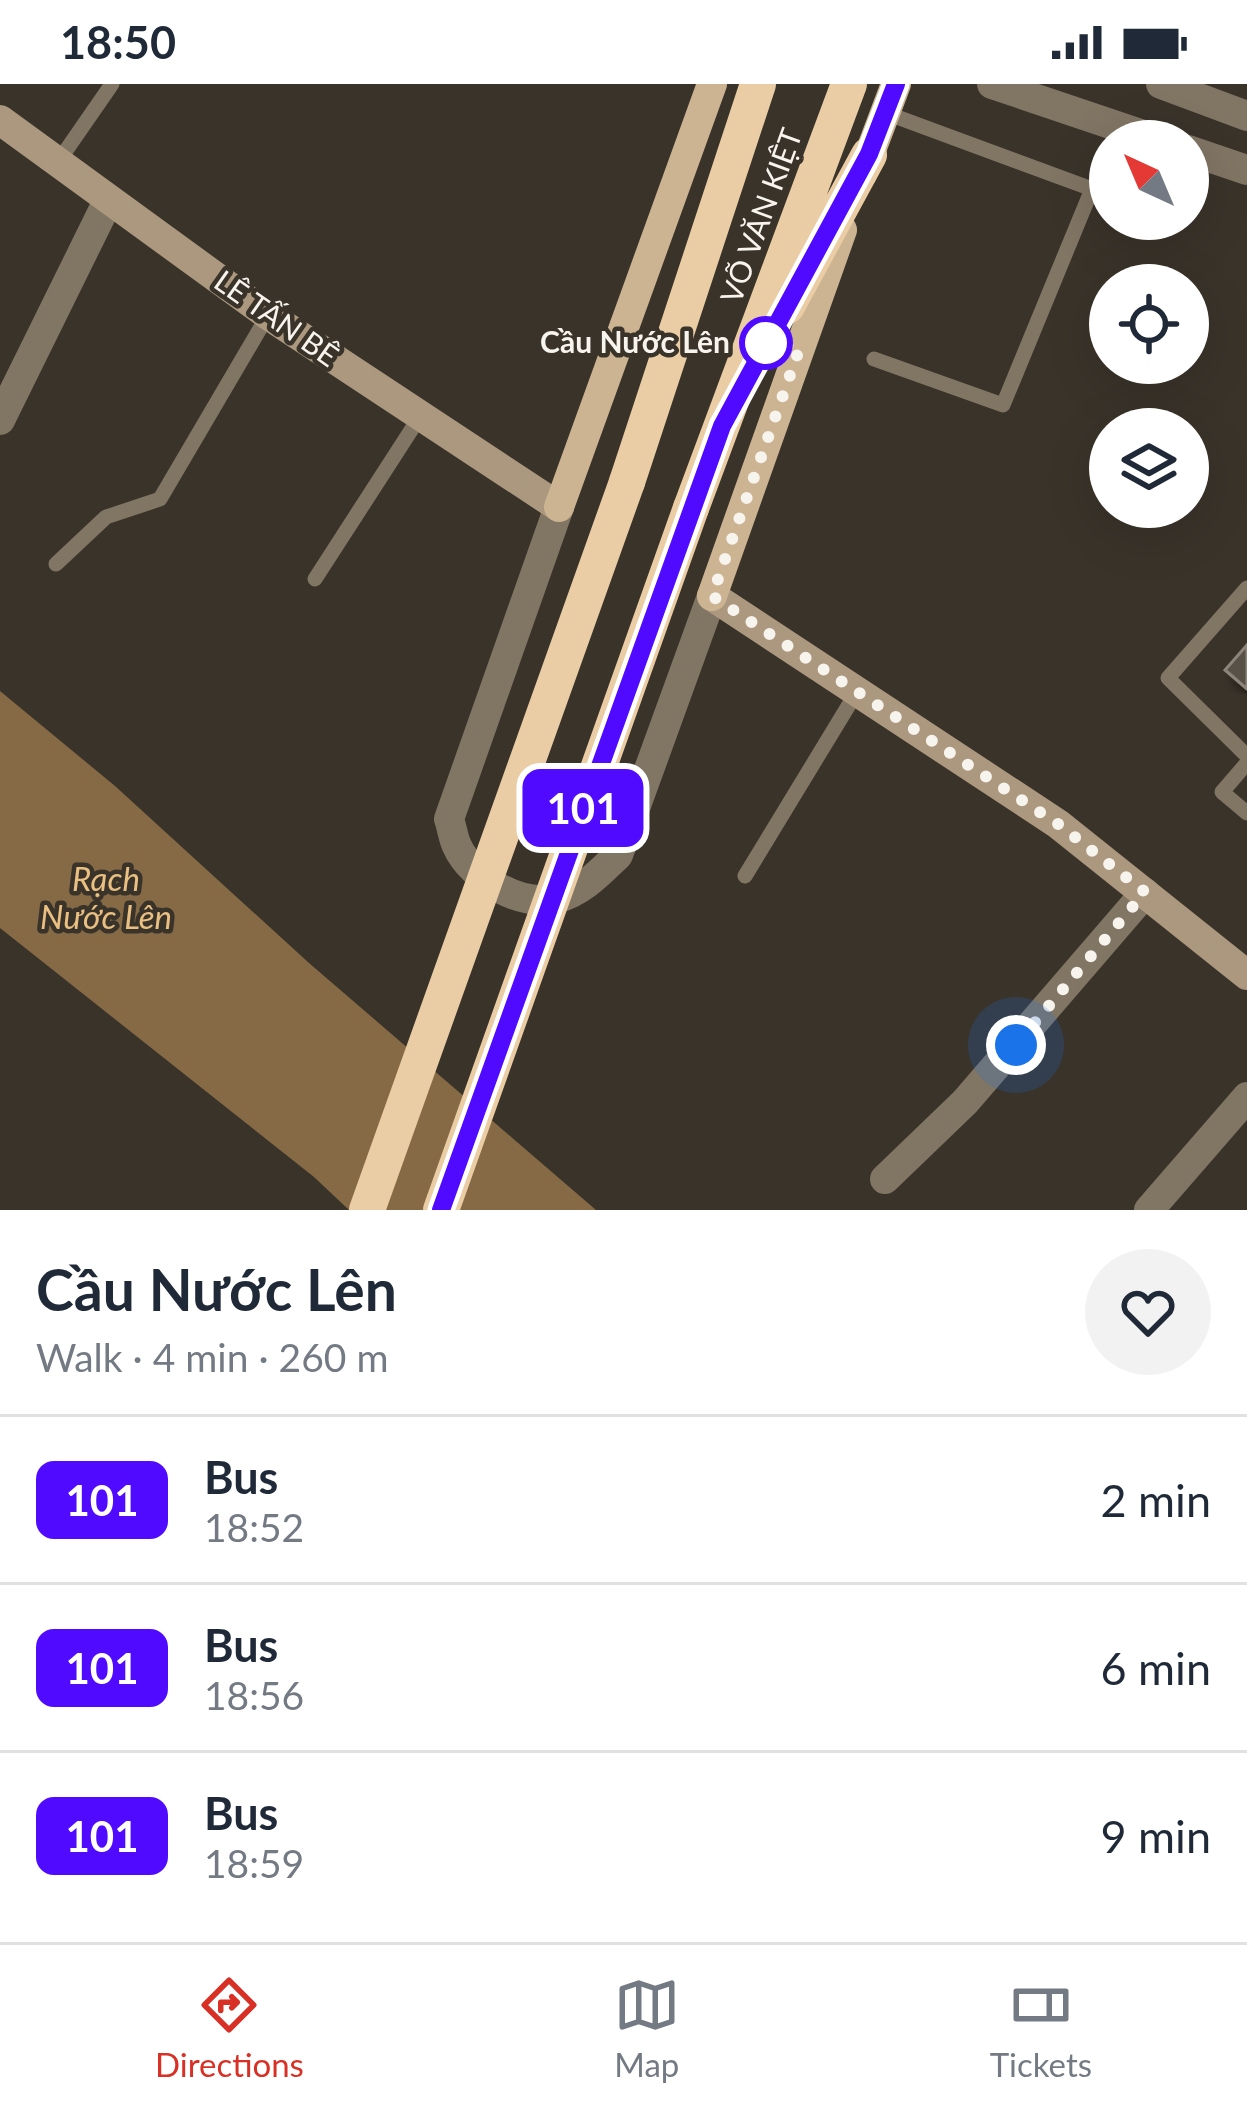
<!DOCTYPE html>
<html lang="en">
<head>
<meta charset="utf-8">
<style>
	:root { --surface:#fff; --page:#f2f2f3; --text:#1f2937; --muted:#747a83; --line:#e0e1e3; --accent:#d93025 }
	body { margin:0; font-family:Lato,sans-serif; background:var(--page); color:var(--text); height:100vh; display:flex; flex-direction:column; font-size:45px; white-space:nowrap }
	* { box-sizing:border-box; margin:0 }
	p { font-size:39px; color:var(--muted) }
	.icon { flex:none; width:66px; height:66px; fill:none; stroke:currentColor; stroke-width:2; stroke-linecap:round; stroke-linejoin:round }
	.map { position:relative; height:1126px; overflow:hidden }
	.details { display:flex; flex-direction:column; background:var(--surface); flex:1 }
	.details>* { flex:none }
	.badge { padding:0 24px; border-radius:18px; font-size:42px; line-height:78px }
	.needle { width:78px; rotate:316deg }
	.fabs { position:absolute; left:1089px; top:36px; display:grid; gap:24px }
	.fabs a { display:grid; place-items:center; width:120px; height:120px; border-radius:50%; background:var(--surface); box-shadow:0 12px 48px #0002; font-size:60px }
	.you { position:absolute; width:60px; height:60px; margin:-30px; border:9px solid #fff; border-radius:50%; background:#1a73e8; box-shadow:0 0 0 18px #1a73e833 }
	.map>.badge { position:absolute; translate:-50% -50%; box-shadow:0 0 0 6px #fff }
	.round { display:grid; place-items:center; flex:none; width:126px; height:126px; border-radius:63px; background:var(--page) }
	.headline { display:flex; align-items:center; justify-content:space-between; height:204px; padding:0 36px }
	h1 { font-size:57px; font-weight:700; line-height:90px }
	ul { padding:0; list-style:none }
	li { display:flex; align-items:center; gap:36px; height:168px; padding:0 36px; border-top:3px solid var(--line) }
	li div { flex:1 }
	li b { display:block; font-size:45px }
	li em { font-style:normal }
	li .badge { min-width:132px; font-weight:700; text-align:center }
	.status { display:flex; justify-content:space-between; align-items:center; height:84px; padding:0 60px; background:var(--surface); direction:ltr }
	.status svg { height:33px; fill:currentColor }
	.tabs { display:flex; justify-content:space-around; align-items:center; height:168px; border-top:3px solid var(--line); background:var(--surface); font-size:33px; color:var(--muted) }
	.tabs a { display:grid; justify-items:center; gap:6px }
	.tabs .active { color:var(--accent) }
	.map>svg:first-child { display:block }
	.water { fill:#856a45 }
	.building { fill:#585147; stroke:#8d857b; stroke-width:3; filter:url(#shadow) }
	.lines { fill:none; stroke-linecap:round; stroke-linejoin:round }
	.lane { stroke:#817564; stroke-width:15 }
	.street { stroke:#817564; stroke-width:30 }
	.secondary { stroke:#ab987f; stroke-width:30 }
	.primary { stroke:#ccb492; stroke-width:30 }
	.highway { stroke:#eacda4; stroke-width:36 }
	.highway-bridge { stroke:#eacda4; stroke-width:36 }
	.line-casing { stroke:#fff; stroke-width:27 }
	.line { stroke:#4f0aff; stroke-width:18 }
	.walk { stroke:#f7f3ed; stroke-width:12; stroke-dasharray:0 21.6 }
	.stop-dot { fill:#fff; stroke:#4f0aff; stroke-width:6 }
	.labels { text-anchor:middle; stroke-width:9; stroke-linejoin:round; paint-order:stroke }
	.street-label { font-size:30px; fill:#f7f3ed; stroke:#3a332a }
	.stop-label { font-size:30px; font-weight:bold; fill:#f7f3ed; stroke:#3a332a; text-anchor:end }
	.water-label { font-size:33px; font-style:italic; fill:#eabf82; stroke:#3a332a }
</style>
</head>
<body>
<div class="status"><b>18:50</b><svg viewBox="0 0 49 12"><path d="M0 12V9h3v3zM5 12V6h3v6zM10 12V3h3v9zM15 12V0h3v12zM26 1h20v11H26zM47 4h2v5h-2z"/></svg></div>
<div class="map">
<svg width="1247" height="1126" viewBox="0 0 1247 1126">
	<defs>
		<filter id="shadow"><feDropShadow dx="8" dy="8" stdDeviation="6" flood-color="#0009"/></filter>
	</defs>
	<rect width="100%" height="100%" fill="#3a332a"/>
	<path class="water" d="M0 607 115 702 309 879 596 1126H349L314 1093 0 844Z"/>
	<path class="building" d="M1247 561V605L1225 586Z"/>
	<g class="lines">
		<path class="lane" d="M58 78 112 0
			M874 275 1003 321 1092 105 886 29
			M56 480 106 433 160 415 268 231
			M315 495 419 334
			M1247 504 1168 594 1247 672
			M1247 679 1222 708 1247 729
			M745 792 858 606"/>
		<path class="street" d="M992 0 1161 57
			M1161 0 1247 32
			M1188 66 1247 86
			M0 336 108 117
			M559 423 449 735C452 743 453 754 457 762 472 795 521 824 558 814 583 807 600 788 618 771L712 512
			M885 1095 965 1018 1145 809
			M1149 1126 1247 1013"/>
		<path class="secondary" d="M0 36 268 231 559 423
			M712 512 1058 740 1247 891"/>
		<path class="primary" d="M862 90 896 0
			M559 423 712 0
			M712 512 842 146"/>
		<path class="highway" d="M787 222 869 71
			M627 398 758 0
			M691 424 849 0"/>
		<path class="highway-bridge" d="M367 1126 627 398
			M441 1126 691 424"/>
	</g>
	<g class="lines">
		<defs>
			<path id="line" d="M441 1126 722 342 869 70 896 0"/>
		</defs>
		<use href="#line" class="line-casing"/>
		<use href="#line" class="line"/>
		<path class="walk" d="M766 259 800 263 712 512 1058 740 1145 808 1016 961"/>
	</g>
	<circle class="stop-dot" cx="766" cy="259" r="24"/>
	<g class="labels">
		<g class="street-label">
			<text transform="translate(762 132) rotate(-70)" y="10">VÕ VĂN KIỆT</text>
			<text transform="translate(276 235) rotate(35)" y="10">LÊ TẤN BÊ</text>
		</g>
		<g class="stop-label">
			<text x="730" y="269">Cầu Nước Lên</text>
		</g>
		<g class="water-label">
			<text x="106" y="807">Rạch<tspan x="106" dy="38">Nước Lên</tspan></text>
		</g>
	</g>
</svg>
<div class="fabs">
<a><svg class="needle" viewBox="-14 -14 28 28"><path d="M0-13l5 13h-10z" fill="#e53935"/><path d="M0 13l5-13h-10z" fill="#747a83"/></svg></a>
<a><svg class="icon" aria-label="locate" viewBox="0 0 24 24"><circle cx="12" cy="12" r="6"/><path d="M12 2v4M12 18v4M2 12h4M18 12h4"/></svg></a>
<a><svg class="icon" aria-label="layers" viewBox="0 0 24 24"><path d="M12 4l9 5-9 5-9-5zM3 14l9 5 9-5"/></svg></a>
</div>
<div class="you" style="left:1016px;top:961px"></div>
<b class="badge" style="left:583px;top:724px;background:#4f0aff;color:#fff">101</b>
</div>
<section class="details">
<div class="headline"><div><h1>Cầu Nước Lên</h1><p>Walk · 4 min · 260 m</p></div><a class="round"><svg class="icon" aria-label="heart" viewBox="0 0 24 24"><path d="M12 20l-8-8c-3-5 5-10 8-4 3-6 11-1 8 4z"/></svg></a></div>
<ul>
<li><span class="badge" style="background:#4f0aff;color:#fff">101</span><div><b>Bus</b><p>18:52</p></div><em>2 min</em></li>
<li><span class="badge" style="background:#4f0aff;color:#fff">101</span><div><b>Bus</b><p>18:56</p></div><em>6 min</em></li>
<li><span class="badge" style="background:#4f0aff;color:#fff">101</span><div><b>Bus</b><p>18:59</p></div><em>9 min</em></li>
</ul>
</section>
<nav class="tabs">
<a class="active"><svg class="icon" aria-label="directions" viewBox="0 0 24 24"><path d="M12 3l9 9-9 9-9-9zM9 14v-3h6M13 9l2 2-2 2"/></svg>Directions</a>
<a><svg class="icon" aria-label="map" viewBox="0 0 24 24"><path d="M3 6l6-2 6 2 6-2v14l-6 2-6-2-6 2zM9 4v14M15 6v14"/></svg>Map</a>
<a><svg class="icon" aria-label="tickets" viewBox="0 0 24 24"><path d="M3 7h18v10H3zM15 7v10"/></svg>Tickets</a>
</nav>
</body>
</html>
